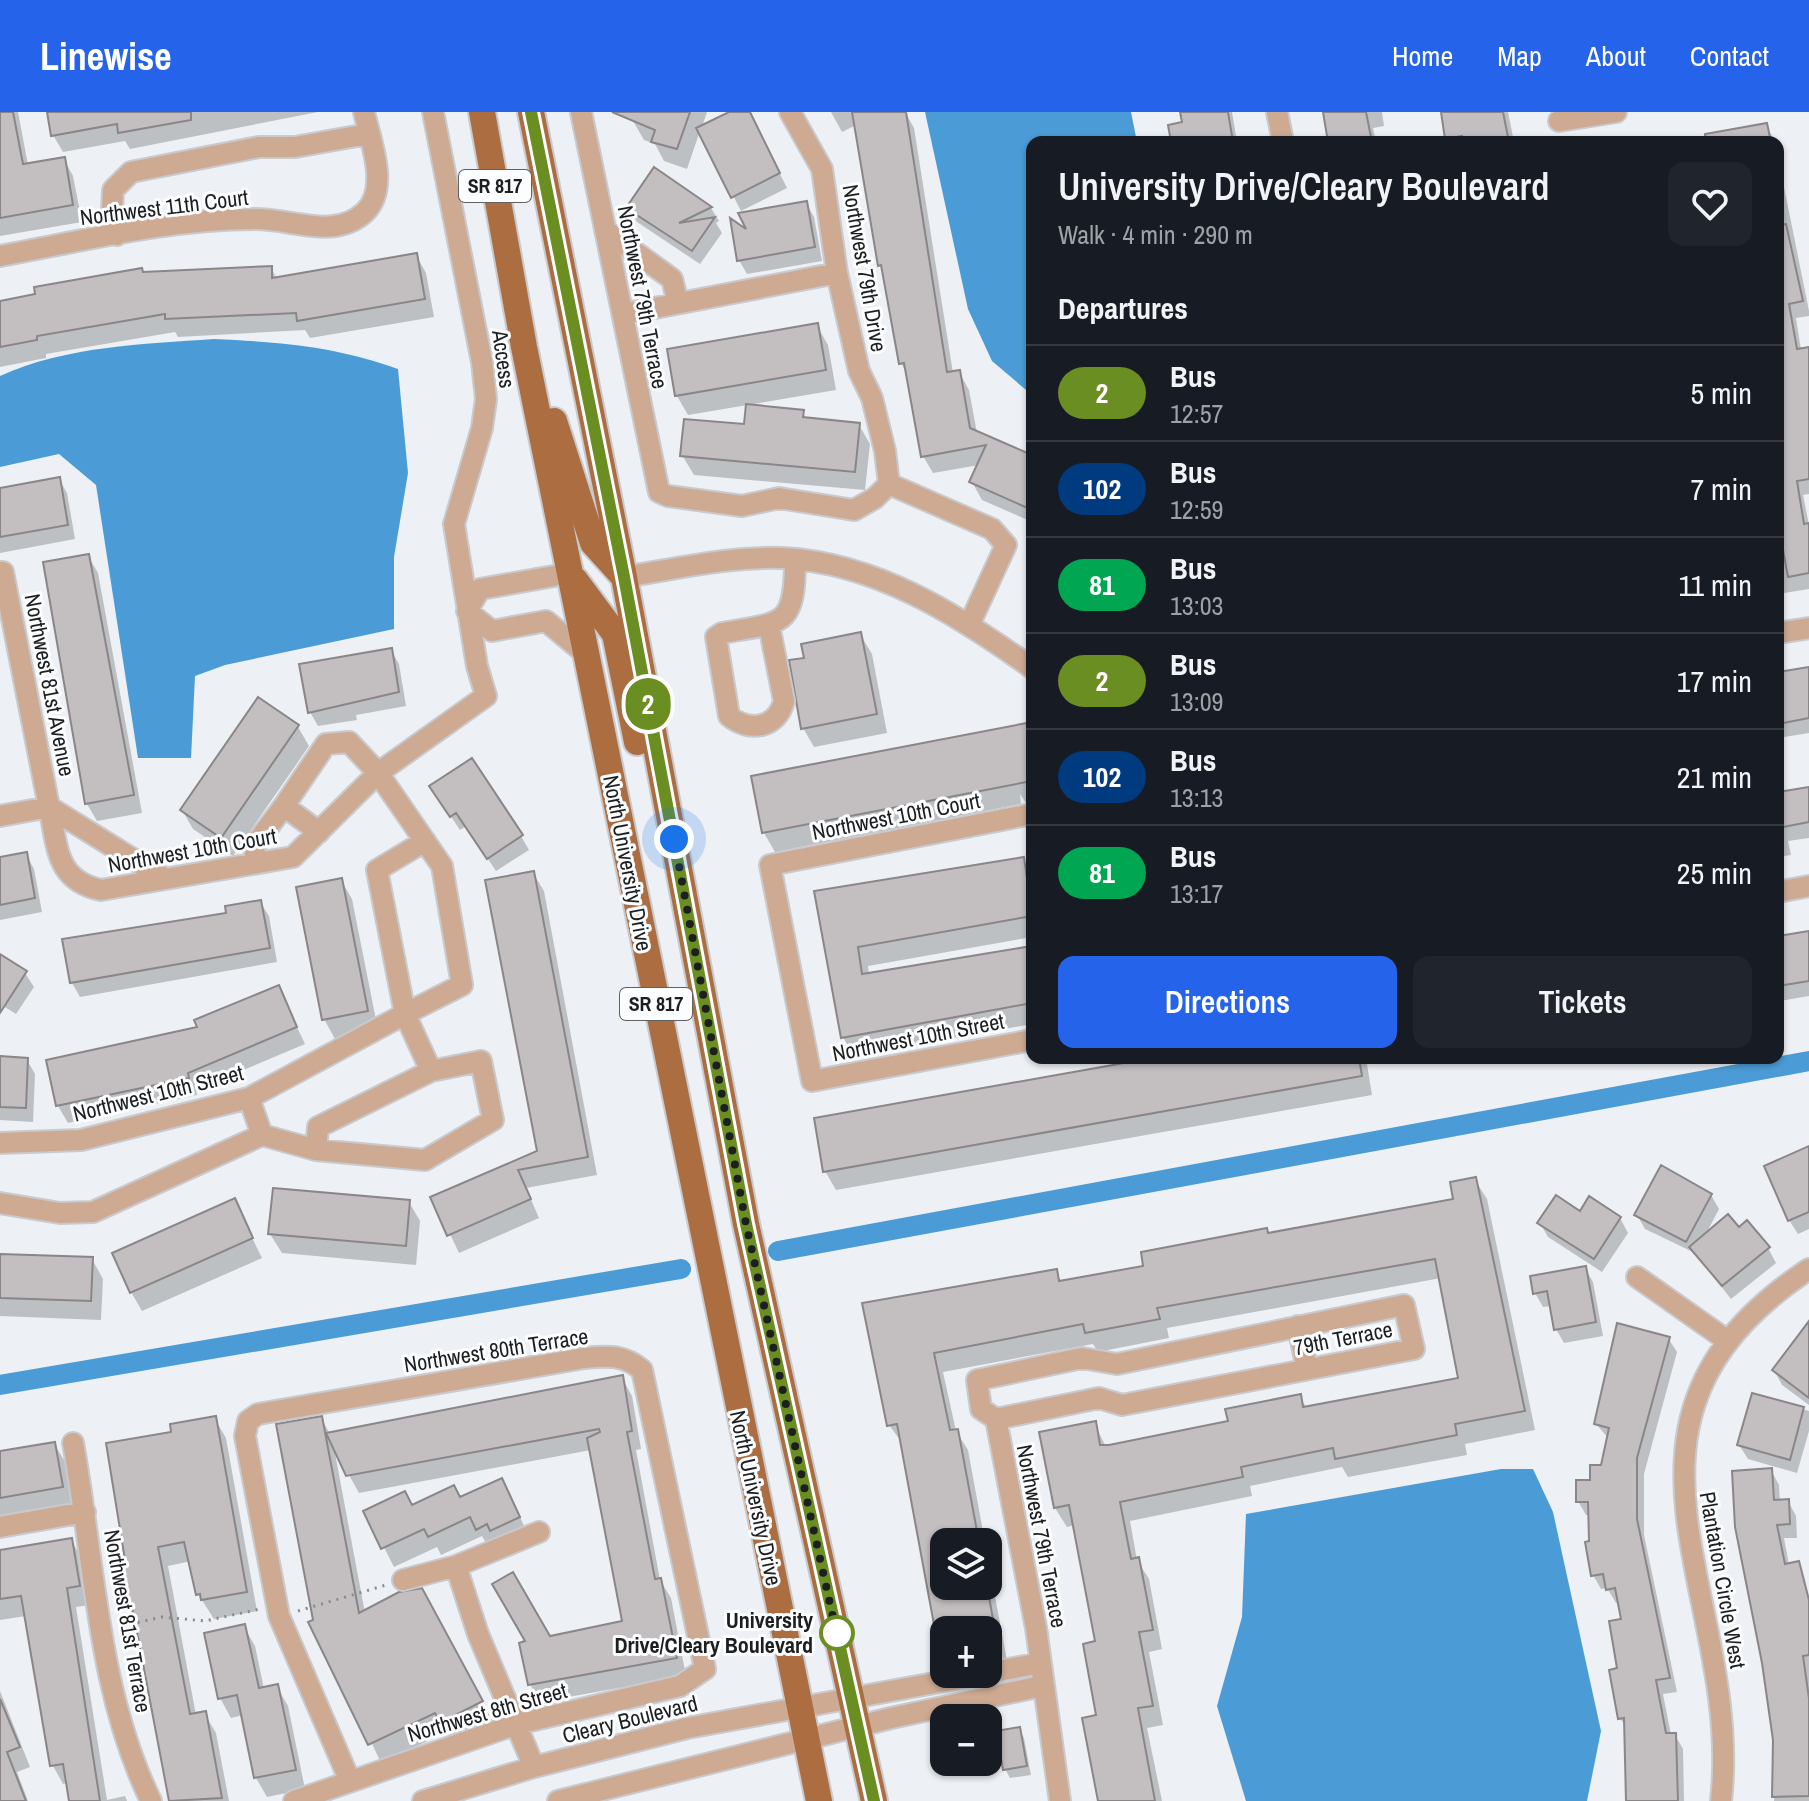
<!DOCTYPE html>
<html lang="en">
<head>
<meta charset="utf-8">
<style>
	:root { --surface:#171b24; --page:#20242c; --text:#f1f3f6; --muted:#9ea1a6; --line:#363941; --accent:#2563eb }
	body { margin:0; font-family:"Archivo Narrow",sans-serif; background:var(--page); color:var(--text); height:100vh; display:flex; flex-direction:column; font-size:30px; white-space:nowrap }
	* { box-sizing:border-box; margin:0 }
	p { font-size:26px; color:var(--muted) }
	.icon { flex:none; width:44px; height:44px; fill:none; stroke:currentColor; stroke-width:2; stroke-linecap:round; stroke-linejoin:round }
	.map { position:relative; flex:1; overflow:hidden }
	.details { position:absolute; left:1026px; top:24px; width:758px; height:928px; display:flex; flex-direction:column; background:var(--surface); border-radius:16px; box-shadow:0 2px 6px #0004 }
	.details>* { flex:none }
	.badge { padding:0 16px; border-radius:26px; font-size:28px; line-height:52px }
	.fabs { position:absolute; left:930px; top:1416px; display:grid; gap:16px }
	.fabs a { display:grid; place-items:center; width:72px; height:72px; border-radius:16px; background:var(--surface); box-shadow:0 2px 6px #0004; font-size:40px }
	.you { position:absolute; width:40px; height:40px; margin:-20px; border:6px solid #fff; border-radius:50%; background:#1a73e8; box-shadow:0 0 0 12px #1a73e833 }
	.map>.badge { position:absolute; translate:-50% -50%; box-shadow:0 0 0 4px #fff }
	h2 { padding:0 32px; font-size:30px; line-height:72px }
	.round { display:grid; place-items:center; flex:none; width:84px; height:84px; border-radius:16px; background:var(--page) }
	.head { display:flex; align-items:center; justify-content:space-between; height:136px; padding:0 32px }
	h1 { font-size:38px; font-weight:600; line-height:60px }
	.button { display:flex; gap:16px; margin-top:auto; padding:16px 32px }
	.button a { flex:1; height:92px; border-radius:16px; background:var(--accent); color:#fff; font-size:32px; font-weight:600; line-height:92px; text-align:center }
	.button a+a { background:var(--page); color:var(--text) }
	ul { padding:0; list-style:none }
	li { display:flex; align-items:center; gap:24px; height:96px; padding:0 32px; border-top:2px solid var(--line) }
	li div { flex:1 }
	li b { display:block; font-size:30px }
	li em { font-style:normal }
	li .badge { min-width:88px; font-weight:700; text-align:center }
	header { display:flex; align-items:center; gap:48px; box-sizing:border-box; height:112px; padding:0 40px; background:var(--accent); color:#fff }
	header strong { font-size:38px }
	nav { display:flex; gap:44px; margin-inline-start:auto; font-size:28px }
	.map>svg:first-child { display:block }
	.water { fill:#4b9cd6 }
	.shadow { fill:#0003 }
	.lines { fill:none; stroke-linecap:round; stroke-linejoin:round }
	.canal { stroke:#4b9cd6; stroke-width:20 }
	.building { fill:#c3bec0; stroke:#8a8688; stroke-width:2 }
	.minor-casing { stroke:#c8cace; stroke-width:24 }
	.major-casing { stroke:#c8cace; stroke-width:30 }
	.path { stroke:#888a8c; stroke-width:3; stroke-dasharray:2 6; stroke-linecap:butt }
	.minor { stroke:#ceaa93; stroke-width:20 }
	.major { stroke:#ac6e41; stroke-width:26 }
	.line-casing { stroke:#fff; stroke-width:18 }
	.line { stroke:#6b8e23; stroke-width:12 }
	.walk { stroke:#1d1e1f; stroke-width:8; stroke-dasharray:0 14.4 }
	.stop-dot { fill:#fff; stroke:#6b8e23; stroke-width:4 }
	.labels { text-anchor:middle; stroke-width:6; stroke-linejoin:round; paint-order:stroke }
	.shield { fill:#fcfdff; stroke:#606162; stroke-width:2 }
	.shield-label { font-size:20px; font-weight:bold; fill:#1d1e1f }
	.street-label { font-size:22px; fill:#1d1e1f; stroke:#fcfdff }
	.stop-label { font-size:22px; font-weight:bold; fill:#1d1e1f; stroke:#fcfdff; text-anchor:end }
</style>
</head>
<body>
<header>
<strong>Linewise</strong>
<nav><a>Home</a><a>Map</a><a>About</a><a>Contact</a></nav>
</header>
<div class="map">
<svg width="1809" height="1689" viewBox="0 0 1809 1689">
	<rect width="100%" height="100%" fill="#edf0f4"/>
	<path class="water" d="M925 0H1131L1137 30H1032V283L992 249 968 197Z
		M214 227C281 230 334 234 398 257L408 361 394 445V517L225 553 195 564 191 646H138L96 373 59 342 0 355V264C66 234 143 232 214 227Z
		M1501 1357H1533L1553 1400 1601 1619 1587 1689H1246L1217 1594 1242 1505 1246 1402Z"/>
	<path class="shadow" d="M0 0H18L28 53 64 47 73 64 82 110 0 124Z
		M49 0H318L130 37 125 29 63 40 53 23Z
		M636 0H707L702 15 733 0H749L787 76 741 99 700 19 687 57 664 49 655 32 644 28 633 9Z
		M831 0H905L914 16 953 261 959 260 969 278 977 321 1032 345V410L982 388 972 370 979 353 933 361 923 344 909 266 901 251 885 161 880 153 856 13 842 20Z
		M1183 0H1232L1237 30H1173L1185 12Z
		M1325 0H1382L1384 14 1373 16 1376 30H1331Z
		M1443 0H1508L1514 30H1449Z
		M1766 13 1775 30H1698L1697 25Z
		M1778 45 1809 199V204L1796 206 1801 238 1809 237V382L1803 383 1809 413V477L1778 482V403L1785 402 1778 360Z
		M654 58 711 96 719 109 716 111 722 121 700 152 637 110 629 96Z
		M806 91 814 105 822 149 747 162 739 148 751 123Z
		M416 143 426 161 434 205 310 226 305 218 178 225 175 220 46 242V246L0 255V191L143 162 271 156 277 167Z
		M817 214 828 233 836 278 688 303 677 284 669 239Z
		M802 300 807 308 859 313 870 332 865 378 694 363 682 343 746 315Z
		M59 367 67 381 75 427 0 441V378Z
		M88 444 98 461 142 701 97 709 87 692 45 452Z
		M860 522 872 542 887 621 814 635 803 616 806 547Z
		M391 538 399 552 406 594 356 603 357 608 318 614 310 600Z
		M1809 558V621L1778 626V563Z
		M1032 612V690L1026 691 1020 682 1021 692 775 740 764 721Z
		M298 615 309 634 233 744 193 717 182 698Z
		M1809 677V726L1788 729 1791 743 1778 745V678L1780 682Z
		M440 688 521 724 529 738 496 759 466 714 460 718Z
		M26 742 34 757 42 800 0 808V747Z
		M1023 748 1032 763V825L868 854 869 863 1032 836V912L854 944 843 925 817 781Z
		M533 761 544 779 597 1063 526 1076 539 1106 459 1141 433 1086 540 1040Z
		M341 768 352 787 378 918 335 927 324 907Z
		M260 790 269 804 277 850 80 885 72 871 65 829 228 803Z
		M1809 821V884L1780 889 1778 826Z
		M0 845 25 861 34 875 16 902 0 892Z
		M278 875 305 932 196 978 197 983 68 1011 58 994 48 949 200 916Z
		M0 946 27 948 35 962 33 1010 0 1008Z
		M1161 946H1366L1372 983 836 1078 825 1059Z
		M1809 1037V1117L1798 1122 1789 1108Z
		M1475 1068 1487 1087 1535 1318 1465 1332 1467 1343 1348 1365 1342 1355 1250 1374 1252 1384 1130 1409 1137 1448 1149 1467 1162 1537 1149 1540 1163 1613 1147 1616 1162 1689H1100L1098 1531 1075 1413 1067 1415 1055 1396 1094 1311 1106 1335 1230 1310 1300 1284 1307 1297 1461 1267 1441 1166 1167 1216 1169 1226 1098 1240 1093 1232 943 1260 956 1319 968 1338 985 1430H944V1474H988V1447L1008 1554 988 1558V1518H944V1548L942 1545 903 1332 889 1313 864 1193 1056 1159 1062 1171 1145 1155 1269 1123 1455 1089Z
		M1711 1083 1719 1097 1705 1124 1739 1118 1768 1136 1776 1151 1731 1187 1695 1141 1645 1117 1637 1103Z
		M234 1089 262 1146 142 1199 131 1180Z
		M409 1090 420 1109 416 1153 282 1141 270 1122Z
		M1580 1102 1620 1106 1628 1121 1602 1160 1548 1125 1540 1111Z
		M0 1144 92 1147 103 1167 101 1208 0 1204Z
		M1585 1156 1593 1170 1603 1224 1564 1231 1556 1217 1552 1194 1543 1195 1535 1181Z
		M1809 1217V1293L1782 1273 1774 1258Z
		M1668 1226 1677 1240 1644 1362V1423L1677 1580 1663 1582 1671 1623H1675L1683 1637 1684 1689H1628L1627 1617 1620 1606 1623 1509 1620 1490 1616 1491 1607 1476 1601 1477 1593 1463 1590 1403H1586L1578 1389 1602 1355 1609 1327 1596 1312Z
		M622 1266 632 1284 641 1337 636 1338 660 1468 671 1486 686 1564 540 1590 530 1572 549 1527 624 1511 591 1338 359 1381 334 1336 365 1501 432 1498 492 1608 453 1629 447 1620 381 1651 315 1509 321 1306 330 1322Z
		M1753 1283 1809 1299V1319L1797 1361 1748 1347 1739 1333Z
		M215 1307 226 1326 257 1499 214 1507 198 1482 191 1449 168 1454 196 1603 204 1601 216 1621 229 1689H171L137 1511 127 1494 128 1450 174 1322Z
		M54 1332 66 1351 73 1394 0 1407V1342Z
		M1771 1358 1779 1373 1780 1390 1788 1389 1796 1404 1797 1426H1784L1789 1453 1809 1508V1689H1774Z
		M512 1387 529 1425 489 1436 482 1424 441 1443 437 1435 394 1455 366 1400 460 1388Z
		M71 1428 82 1447 90 1493 76 1495 107 1688 125 1684 127 1689H71L68 1671 63 1672 52 1652 26 1504 0 1508V1440Z
		M244 1515 255 1534 264 1577 277 1575 288 1594 305 1677 267 1685 256 1666 243 1603 231 1606 220 1586Z
		M0 1579 30 1655 17 1660 28 1689H0Z
		M1019 1617 1024 1626 1031 1663 1010 1666 1005 1657Z"/>
	<g class="lines">
		<path class="canal" d="M778 1139 1809 949
			M0 1273 681 1157"/>
	</g>
	<path class="building" d="M0 0H13L23 52 65 45 73 93 0 106Z
		M47 0H191V8L118 21 117 12 51 24Z
		M612 0H690L677 37 651 30 655 18Z
		M729 0H750L780 61 731 86 696 16Z
		M852 0H906L947 260 960 258 970 316 1032 343V398L969 370 986 333 921 345 904 251 899 252 881 153 878 154Z
		M1180 0H1228L1233 30H1171L1168 13 1182 10Z
		M1323 0H1366L1372 30H1328Z
		M1441 0H1503L1509 30H1463L1462 24 1445 27Z
		M1767 11 1771 30H1706L1705 22Z
		M654 55 712 95 679 111 715 105 692 139 626 96Z
		M807 89 815 135 737 149 730 106 746 117 738 101Z
		M1786 112 1803 189 1789 192 1797 237 1809 235V367L1797 369 1804 412 1809 411V461L1788 465 1778 411V401L1783 400 1778 371V113Z
		M417 141 425 187 297 209 296 201 165 207V202L37 224V228L0 235V189L35 182 34 175 142 156 143 160 272 154V166Z
		M818 211 826 258 675 284 667 237Z
		M746 292 804 298 803 305 860 311 855 360 680 344 684 307 744 312Z
		M60 365 68 413 0 425V376Z
		M89 442 134 683 85 692 43 450Z
		M861 520 877 602 801 617 789 548 804 546 801 532Z
		M392 536 399 580 308 601 299 552Z
		M1809 555V606L1778 612V560Z
		M258 585 299 613 221 726 180 698Z
		M1032 610V669L762 721 751 664Z
		M472 646 523 723 487 747 456 701 450 705 429 674Z
		M1809 675V710L1778 716V680Z
		M27 740 35 786 0 793V745Z
		M1024 745 1032 804 858 835 862 862 1032 834V891L841 926 814 779Z
		M534 759 588 1045 518 1058 531 1087 447 1124 430 1085 537 1039 485 768Z
		M342 766 368 899 322 908 296 775Z
		M261 788 270 836 70 871 62 827 226 801 225 794Z
		M1809 819V869L1778 874V824Z
		M0 842 27 859 0 901Z
		M279 873 297 915 188 961 189 966 56 994 46 948 197 915 194 908Z
		M0 944 28 946 26 996 0 995Z
		M1152 946H1359L1362 964 823 1060 814 1006Z
		M1809 1034V1100L1788 1109 1764 1054Z
		M1661 1053 1712 1082 1686 1130 1634 1103Z
		M1476 1065 1525 1299 1455 1312 1457 1323 1335 1347 1333 1336 1241 1355 1243 1365 1120 1390 1131 1447 1139 1445 1153 1518 1139 1520 1153 1594 1138 1596 1155 1689H1098L1082 1606 1096 1603 1083 1532 1095 1529 1069 1393 1054 1396 1039 1320 1096 1309 1100 1333H1109L1228 1309 1225 1297 1301 1282 1303 1295 1458 1266 1435 1147 1157 1196 1160 1207 1085 1221 1083 1212 934 1241 950 1318 958 1317 979 1430H944V1474H987L995 1518H935L897 1312 887 1314 862 1191 1057 1157 1059 1169 1143 1154 1141 1140 1267 1116 1268 1121 1453 1087 1450 1070Z
		M273 1076 410 1088 406 1134 268 1122Z
		M1556 1083 1580 1099 1589 1084 1621 1105 1594 1147 1537 1111Z
		M235 1086 253 1126 130 1181 112 1141Z
		M1728 1102 1739 1115 1747 1108 1770 1135 1722 1174 1689 1135Z
		M0 1142 93 1145 91 1189 0 1186Z
		M1586 1154 1596 1210 1554 1218 1547 1179 1533 1182 1530 1164Z
		M1809 1209V1286L1772 1258Z
		M1617 1211 1670 1225 1637 1346V1407L1670 1566 1656 1568 1666 1621H1676L1678 1689H1626L1624 1606 1618 1607 1609 1558 1617 1556 1609 1509 1621 1507 1615 1476 1606 1478 1603 1462 1591 1464 1585 1430 1589 1429 1588 1390H1576V1368H1590V1353H1601L1609 1316 1594 1312Z
		M623 1263 632 1319 627 1320 655 1467 661 1466 677 1546 528 1573 519 1531 525 1529 492 1472 513 1460 550 1524 622 1509 587 1326 600 1320 599 1317 346 1364 326 1321Z
		M1752 1281 1804 1295 1790 1348 1737 1333Z
		M216 1304 247 1480 201 1488 200 1482 196 1483 184 1430 158 1435 190 1602 206 1599 222 1686 169 1689 132 1494 125 1495 118 1449 125 1448 106 1331 171 1320 170 1312Z
		M322 1304 359 1501 399 1480 422 1476 483 1589 440 1611 435 1601 368 1633 308 1510 313 1508 276 1312Z
		M55 1330 63 1375 0 1386V1339Z
		M1772 1356 1774 1388 1789 1387 1790 1412 1777 1413 1785 1452 1799 1449 1809 1488V1543L1803 1544 1809 1586V1684L1772 1685 1773 1628 1762 1551 1735 1415 1732 1359Z
		M502 1366 520 1405 490 1419 487 1412 476 1418 470 1405 428 1425 424 1417 381 1437 363 1399 405 1379 412 1393 454 1373 460 1385Z
		M72 1426 80 1474 67 1476 100 1689H69L63 1652 50 1654 21 1484 0 1487V1438Z
		M245 1512 259 1576 278 1572 296 1658 254 1666 237 1583 218 1587 204 1521Z
		M0 1587 20 1635 7 1640 26 1689H0Z
		M1020 1615 1027 1654 1003 1658 996 1619Z"/>
	<g class="lines">
		<defs>
			<path id="minor" d="M581 0 659 380 668 384 742 394 779 386 854 398 875 386 889 372
				M790 0 822 57 837 161 859 259 872 286 885 339 889 372
				M1277 0 1283 30
				M1559 9 1616 0
				M605 118 672 167 678 191
				M117 123 112 99 113 78 131 60 259 35H295L368 22
				M0 144C83 129 169 107 254 107 291 106 334 129 365 100 390 76 370 28 364 0
				M623 202 837 161
				M889 372 992 417 1006 433 970 511
				M0 460H3L49 695 165 767
				M571 461 480 477 467 499 492 519 546 509 587 543
				M624 465C676 457 730 444 783 446 877 451 958 503 1032 556
				M769 513 784 589C777 616 750 621 729 604L716 525 722 521C783 510 795 516 795 447
				M1778 521 1809 516
				M1032 702 770 753 812 969 1032 928
				M0 704 49 695C58 735 55 768 101 778L293 745 378 661 486 584 477 554 454 412 482 316 486 287 482 250 433 0
				M256 751 254 734 284 694 319 720
				M1778 780 1809 774
				M249 986 262 1023
				M0 1031 81 1028 249 986 405 902 377 758 425 729
				M316 1038 318 1015 431 959
				M0 1091 60 1101 93 1100 262 1023 316 1038 425 1048 493 1008 481 949 431 959 405 902 462 873 442 754 378 661 349 630 326 632 284 694
				M1637 1165 1728 1229
				M1404 1193 1414 1237 1122 1293 1099 1286 996 1307 981 1297 977 1268 1082 1246 1117 1252Z
				M1298 1214 1307 1257
				M996 1307 1036 1516 1060 1689
				M73 1331C95 1451 97 1578 151 1689
				M0 1415 85 1400
				M456 1454 478 1522 534 1655
				M403 1468 456 1454 539 1420
				M988 1561 1040 1551
				M294 1689 517 1612 680 1574 705 1557 642 1258C623 1242 608 1244 584 1246L258 1302 248 1309 245 1324 279 1504 349 1667
				M423 1689 534 1655 687 1616 984 1562
				M558 1689 891 1606 1042 1574
				M1721 1689C1744 1483 1577 1311 1809 1157"/>
			<path id="major" d="M482 0 524 235 819 1689
				M531 0 624 465 746 1112 874 1689
				M554 309 593 431 623 464
				M575 468 615 522 637 630"/>
		</defs>
		<use href="#minor" class="minor-casing"/>
		<use href="#major" class="major-casing"/>
		<path class="path" d="M298 1499 386 1473
			M122 1514 162 1505 205 1509 260 1497"/>
		<use href="#minor" class="minor"/>
		<use href="#major" class="major"/>
	</g>
	<g class="lines">
		<defs>
			<path id="line" d="M531 0 624 465 746 1112 874 1689"/>
		</defs>
		<use href="#line" class="line-casing"/>
		<use href="#line" class="line"/>
		<path class="walk" d="M674 727 746 1112 838 1528 837 1521"/>
	</g>
	<circle class="stop-dot" cx="837" cy="1521" r="16"/>
	<g class="labels">
		<g class="shield">
			<rect x="459" y="58" width="72" height="32" rx="6"/>
			<rect x="620" y="876" width="72" height="32" rx="6"/>
		</g>
		<g class="shield-label">
			<text x="495" y="81">SR 817</text>
			<text x="656" y="899">SR 817</text>
		</g>
		<g class="street-label">
			<text transform="translate(164 95) rotate(-7)" y="8">Northwest 11th Court</text>
			<text transform="translate(865 156) rotate(80)" y="8">Northwest 79th Drive</text>
			<text transform="translate(643 185) rotate(79)" y="8">Northwest 79th Terrace</text>
			<text transform="translate(504 247) rotate(82)" y="8">Access</text>
			<text transform="translate(50 573) rotate(79)" y="8">Northwest 81st Avenue</text>
			<text transform="translate(896 704) rotate(-11)" y="8">Northwest 10th Court</text>
			<text transform="translate(192 738) rotate(-10)" y="8">Northwest 10th Court</text>
			<text transform="translate(628 751) rotate(79)" y="8">North University Drive</text>
			<text transform="translate(918 925) rotate(-11)" y="8">Northwest 10th Street</text>
			<text transform="translate(158 981) rotate(-14)" y="8">Northwest 10th Street</text>
			<text transform="translate(1343 1226) rotate(-11)" y="8">79th Terrace</text>
			<text transform="translate(496 1238) rotate(-9)" y="8">Northwest 80th Terrace</text>
			<text transform="translate(756 1386) rotate(78)" y="8">North University Drive</text>
			<text transform="translate(1042 1424) rotate(79)" y="8">Northwest 79th Terrace</text>
			<text transform="translate(1723 1468) rotate(80)" y="8">Plantation Circle West</text>
			<text transform="translate(128 1509) rotate(80)" y="8">Northwest 81st Terrace</text>
			<text transform="translate(487 1600) rotate(-16)" y="8">Northwest 8th Street</text>
			<text transform="translate(630 1607) rotate(-14)" y="8">Cleary Boulevard</text>
		</g>
		<g class="stop-label">
			<text x="813" y="1516">University<tspan x="813" dy="25">Drive/Cleary Boulevard</tspan></text>
		</g>
	</g>
</svg>
<div class="fabs">
<a><svg class="icon" aria-label="layers" viewBox="0 0 24 24"><path d="M12 4l9 5-9 5-9-5zM3 14l9 5 9-5"/></svg></a>
<a>+</a>
<a>−</a>
</div>
<div class="you" style="left:674px;top:727px"></div>
<b class="badge" style="left:648px;top:592px;background:#6b8e23;color:#fff">2</b>
<section class="details">
<div class="head"><div><h1>University Drive/Cleary Boulevard</h1><p>Walk · 4 min · 290 m</p></div><a class="round"><svg class="icon" aria-label="heart" viewBox="0 0 24 24"><path d="M12 20l-8-8c-3-5 5-10 8-4 3-6 11-1 8 4z"/></svg></a></div>
<h2>Departures</h2>
<ul>
<li><span class="badge" style="background:#6b8e23;color:#fff">2</span><div><b>Bus</b><p>12:57</p></div><em>5 min</em></li>
<li><span class="badge" style="background:#003b80;color:#fff">102</span><div><b>Bus</b><p>12:59</p></div><em>7 min</em></li>
<li><span class="badge" style="background:#00a651;color:#fff">81</span><div><b>Bus</b><p>13:03</p></div><em>11 min</em></li>
<li><span class="badge" style="background:#6b8e23;color:#fff">2</span><div><b>Bus</b><p>13:09</p></div><em>17 min</em></li>
<li><span class="badge" style="background:#003b80;color:#fff">102</span><div><b>Bus</b><p>13:13</p></div><em>21 min</em></li>
<li><span class="badge" style="background:#00a651;color:#fff">81</span><div><b>Bus</b><p>13:17</p></div><em>25 min</em></li>
</ul>
<div class="button"><a>Directions</a><a>Tickets</a></div>
</section>
</div>
</body>
</html>
